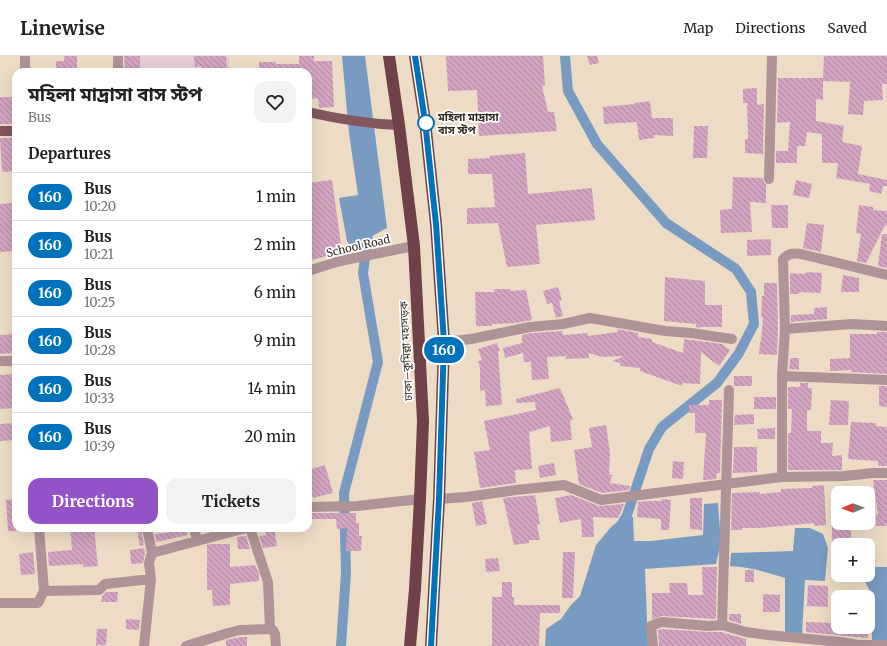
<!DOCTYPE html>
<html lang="en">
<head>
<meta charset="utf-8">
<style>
	:root { --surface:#fff; --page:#f2f2f2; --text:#222; --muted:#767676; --line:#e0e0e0; --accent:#9452c7 }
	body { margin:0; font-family:Merriweather,"Noto Sans Bengali",serif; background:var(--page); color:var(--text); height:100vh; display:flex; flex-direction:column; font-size:15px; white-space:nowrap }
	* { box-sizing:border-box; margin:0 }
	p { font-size:13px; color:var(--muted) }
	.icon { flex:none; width:22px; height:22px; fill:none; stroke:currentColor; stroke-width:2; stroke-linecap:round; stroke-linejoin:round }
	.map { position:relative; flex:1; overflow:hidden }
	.details { position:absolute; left:12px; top:12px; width:300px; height:464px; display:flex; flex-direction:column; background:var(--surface); border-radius:12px; box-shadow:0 4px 16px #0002 }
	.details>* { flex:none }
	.badge { padding:0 8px; border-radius:13px; font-size:14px; line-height:26px }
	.needle { width:26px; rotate:269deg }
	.buttons { position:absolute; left:831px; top:430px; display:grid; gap:8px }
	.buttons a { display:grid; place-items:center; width:44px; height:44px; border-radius:8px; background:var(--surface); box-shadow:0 4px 16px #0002; font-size:20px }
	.map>.badge { position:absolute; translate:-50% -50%; box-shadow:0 0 0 2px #fff }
	h2 { padding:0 16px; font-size:15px; line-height:36px }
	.round { display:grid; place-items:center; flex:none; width:42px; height:42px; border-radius:12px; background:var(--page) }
	.head { display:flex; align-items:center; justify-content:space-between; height:68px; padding:0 16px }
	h1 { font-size:19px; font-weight:700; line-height:30px }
	.cta { display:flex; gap:8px; margin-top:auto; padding:8px 16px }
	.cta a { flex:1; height:46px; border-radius:12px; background:var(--accent); color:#fff; font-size:16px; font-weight:700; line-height:46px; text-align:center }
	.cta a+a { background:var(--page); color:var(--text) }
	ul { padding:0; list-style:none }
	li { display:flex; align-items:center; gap:12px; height:48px; padding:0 16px; border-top:1px solid var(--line) }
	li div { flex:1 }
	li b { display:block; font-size:15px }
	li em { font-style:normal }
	li .badge { min-width:44px; font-weight:700; text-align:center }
	header { display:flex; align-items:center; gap:24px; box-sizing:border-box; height:56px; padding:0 20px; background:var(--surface); border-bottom:1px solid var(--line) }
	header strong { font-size:19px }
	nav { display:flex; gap:22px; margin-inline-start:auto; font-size:14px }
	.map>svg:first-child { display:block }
	.education { fill:#e5cdd7 }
	.water { fill:#799bc2 }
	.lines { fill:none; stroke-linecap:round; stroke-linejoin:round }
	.canal { stroke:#799bc2; stroke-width:10 }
	.building { fill:url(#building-back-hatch) }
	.minor { stroke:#ae9497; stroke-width:10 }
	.major { stroke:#82575d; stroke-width:10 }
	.highway { stroke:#714149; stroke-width:12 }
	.line-casing { stroke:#fff; stroke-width:9 }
	.line { stroke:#0072bc; stroke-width:6 }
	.stop-dot { fill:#fff; stroke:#0072bc; stroke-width:2 }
	.labels { text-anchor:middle; stroke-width:3.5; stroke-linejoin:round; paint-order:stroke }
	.stop-label { font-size:11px; font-weight:bold; fill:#342e25; stroke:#fff; text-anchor:start }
	.street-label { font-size:11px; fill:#342e25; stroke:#fff }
</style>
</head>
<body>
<header>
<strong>Linewise</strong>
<nav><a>Map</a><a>Directions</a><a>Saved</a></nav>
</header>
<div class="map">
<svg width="887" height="590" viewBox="0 0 887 590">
	<defs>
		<pattern id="building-back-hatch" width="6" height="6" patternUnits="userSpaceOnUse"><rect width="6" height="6" fill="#d3a4c2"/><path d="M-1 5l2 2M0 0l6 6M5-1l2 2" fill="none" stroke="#ac869d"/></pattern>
	</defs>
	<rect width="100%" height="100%" fill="#ecdcc5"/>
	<path class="education" d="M125 0H229L230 16H126Z"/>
	<path class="water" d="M342 0H365L387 172C375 178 363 187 349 188L347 185 339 142 358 139 349 77Z
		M718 447 721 487 716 508 645 513 648 590H545L546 573 561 563 571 549 580 540 596 489 611 471 622 462 633 461 634 485H651L703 479 704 448Z
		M795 472H810L823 478 828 492 825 525 805 524 802 579 785 576V522C767 516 749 511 730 510L731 497 793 495Z
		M873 511H887V586H872L871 537 865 526Z"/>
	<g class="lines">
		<path class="canal" d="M565 0 568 35 597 88 666 167 736 213 751 236 754 268 739 297 717 327 662 371 649 393 627 459 619 473
			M341 590 346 517 344 437 378 306 363 217 369 170"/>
	</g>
	<path class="building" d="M64 0H77V16H56V5H64Z
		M124 0H140V16H125Z
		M194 0H226L227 16H203L202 10 195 11Z
		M299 0H314V5H332L334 51 319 52 318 42 308 43V16H259V6H276V8H299Z
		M446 0H543L545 29 542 30 548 56H554L557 75 479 80 477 34 448 35Z
		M587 0H597L599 7 590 9Z
		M824 0H887V28H882L883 44 864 45 863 59 848 58 850 26 823 25V44L816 43V65L844 70 842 86 862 90 858 118 887 124V130H883L881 138 869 135 870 128 836 122 838 107H822V78L807 76 805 90H797V107H776V95H788L790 66 777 67 778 22H823Z
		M757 32V49L764 48 763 98 745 97V83H748L747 47H743V33Z
		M0 41H16L15 68H0Z
		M650 45 652 62H673V80L654 79V82L639 84 637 66 604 68 603 51 635 48V47Z
		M694 70H708L707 102H693Z
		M0 82H16V115L2 116Z
		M525 97 528 138 592 132 595 164 536 169 540 208 507 211 498 167 467 168V152L495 151 492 118H468V103L490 102V100Z
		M733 121 763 122 764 126 766 129V147L750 146 752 176 721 177 720 154 732 153Z
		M332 124 342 196 308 205V127Z
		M796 124 812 128 809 142 793 139Z
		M13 147 15 166H12L14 195 0 196V148Z
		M771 149H788V172H772Z
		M859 149 873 151V154L887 155V170L885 169 866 207 857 205 861 178 856 177Z
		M807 167 824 169 821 196 803 192Z
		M882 178H887V212L878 210Z
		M771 183V199L747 200V184Z
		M806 216 822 217 821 237 799 236V238H790V217L805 218Z
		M843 219 859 222V236H841Z
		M665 221 705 225V249H722V271H700L701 272 696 271V268L664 265Z
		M764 227H777L778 273 777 299 759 298 760 286H761L763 261H761L762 240H764Z
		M558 231 562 244 559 245 563 260 556 262 552 247 547 248 543 235Z
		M494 233H510V235L526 234 532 264 515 267 492 268V270H476L475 236H494Z
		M827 251V263L791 266V259L814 258V252Z
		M617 273 638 277V281L652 283V286L683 297 684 283 722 288 730 294 719 310 701 296 700 328 682 327V330L640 315V312L621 310 620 307 612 305 622 301V300L602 301 589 297V302L566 303V300L547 301 549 323 532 324 531 306H524L523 297 505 302 503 292 522 287V279L531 277 562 275 563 279 588 277V280L618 276Z
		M877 276H887V318L851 316V314L830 315V303L850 302V278H877Z
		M16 278V297L0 298V279Z
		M497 287 500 295H498L502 349 486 350 485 334 480 335V312L478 305 482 304 478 293Z
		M790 302H799V314L789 313Z
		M16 318V352L0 353V319Z
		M734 320H752V330H734Z
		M800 327H808V332H812L811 354H807V375H821V387H833L832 400 842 399V414H788V377H791L792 353H788V331H800Z
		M879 330H887V351L879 350Z
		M560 332 573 363 570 365 572 384 551 386 550 370 529 376 532 413 515 414 516 427 480 432 474 396 490 394 484 365 536 354 535 346 516 347V343Z
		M754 341H776V353H754Z
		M709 344H722L720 417H717L716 423 706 424H703L706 377H695V357H689V349H709Z
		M831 344 849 345 848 369H829Z
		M754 358V368L734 369 735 359Z
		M851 366 876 367V370L887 371V410H878V405L848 403Z
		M14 367 15 384 0 385V368Z
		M606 369 610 397 609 418 612 419 610 427 630 430 629 434 602 437 579 428 574 394 592 391 589 372Z
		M775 372V383H758L757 373Z
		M734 391H757V416L733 417Z
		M673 405 684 406 683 423 672 422Z
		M554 407 556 419 540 422 538 410Z
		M325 409 333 437 313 442 308 423V414Z
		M873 424H887V470H876V459H878Z
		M824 429 826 469 814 470V467L760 472H742V474H731L732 437 760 436V438L781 436V433L812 432V430Z
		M535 439 540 468 537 469 540 484H529V487L514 489 503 442Z
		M571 439 599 450 624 448 618 462 593 461 594 481H582L581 463 560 467 555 442Z
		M690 442H702V474L690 473Z
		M16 443V475H8L6 444Z
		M662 443 671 444 669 474H661V463L637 461 638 446 647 445H662Z
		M482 445 487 468 476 470 472 447Z
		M308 457H356V467H359V480H362L361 495H346L347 472 337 473 336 463H308Z
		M832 467H851V489H832Z
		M70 472H94L98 510 84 511 83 508 49 510 48 496 72 494Z
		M265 472H274L277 490 263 492 259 480 266 479Z
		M141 473 144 489 140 490 137 474Z
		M188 474V479L156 486 155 478Z
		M246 480 250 493H238L237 481Z
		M213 488H230V511L255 509 259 518V525L230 528V549L213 550 212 534H207V489Z
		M144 492 145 497 143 507 131 508 130 494Z
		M33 496 35 518 21 519 19 498Z
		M563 496H575L573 542H562Z
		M498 502 500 515 486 516 485 503Z
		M702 511H717L716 563 662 560 652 563V537H670L669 527H687L688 539H703Z
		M745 514H754V526H745Z
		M502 526H512V541H514V549H560V557H540L539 590H492V541H502Z
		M808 529 828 530V551L807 550Z
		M106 536H118L117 546H101L102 540Z
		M763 538 780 539V556H763Z
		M729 558H741V568L729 564Z
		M126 563 140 564 139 574 126 573Z
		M806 566 835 567V571H868V582L806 576Z
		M97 573H107L106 589H96Z
		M662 573 708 576H721L746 583V590H659L658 574Z
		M241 581H247V590H226V584Z"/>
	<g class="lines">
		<path class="minor" d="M25 16V0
			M118 16V0
			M769 123 772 0
			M308 215 340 205 414 190
			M785 273 852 268 887 270
			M444 286 471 283 530 271 563 268 590 262 665 275 691 277 732 283
			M0 305H16
			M782 320 887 324
			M782 421V320L785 273 783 203C789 197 793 197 801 198L887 219
			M439 443 466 441 516 434 564 429 601 444 782 421 844 420 873 417H887
			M308 451 357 450 420 443
			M39 472 44 535
			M147 472 152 497
			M194 472 197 484
			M250 472 268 526 270 573
			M0 547H38L44 535 99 534 105 528 151 523 149 507 152 497 246 472
			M722 569 729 334
			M144 590 151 523
			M186 590 228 577 240 574 270 573 273 574 275 578 276 590
			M653 590 651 570 661 566 709 570 722 569 746 576 768 579 840 586 858 589H887"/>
		<path class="major" d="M308 56C338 63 368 68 399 69
			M0 75H16"/>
		<path class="highway" d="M389 0 399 69 414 190 423 365 420 443 415 533 410 590
			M415 0 425 65 436 168 444 286 439 443 431 590"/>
	</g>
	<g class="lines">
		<defs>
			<path id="line" d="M415 0 425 65 436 168 444 286 439 443 431 590"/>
		</defs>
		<use href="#line" class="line-casing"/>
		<use href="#line" class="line"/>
	</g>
	<circle class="stop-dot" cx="426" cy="67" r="8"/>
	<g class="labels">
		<g class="stop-label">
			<text x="438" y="65">মহিলা মাদ্রাসা<tspan x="438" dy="13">বাস স্টপ</tspan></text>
		</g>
		<g class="street-label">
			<text transform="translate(358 190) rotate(-13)" y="4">School Road</text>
			<text transform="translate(406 295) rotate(-93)" y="4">ঢাকা–কুমিল্লা মহাসড়ক</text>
		</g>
	</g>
</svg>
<div class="buttons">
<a><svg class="needle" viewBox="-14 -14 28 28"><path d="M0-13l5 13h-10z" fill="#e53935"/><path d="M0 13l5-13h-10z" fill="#767676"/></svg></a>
<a>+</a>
<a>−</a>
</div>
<b class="badge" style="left:444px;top:294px;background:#0072bc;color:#fff">160</b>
<section class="details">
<div class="head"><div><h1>মহিলা মাদ্রাসা বাস স্টপ</h1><p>Bus</p></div><a class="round"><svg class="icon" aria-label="heart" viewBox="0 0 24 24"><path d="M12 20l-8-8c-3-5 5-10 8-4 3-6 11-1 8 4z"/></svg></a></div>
<h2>Departures</h2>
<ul>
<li><span class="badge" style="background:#0072bc;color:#fff">160</span><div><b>Bus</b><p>10:20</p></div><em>1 min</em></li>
<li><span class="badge" style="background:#0072bc;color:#fff">160</span><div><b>Bus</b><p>10:21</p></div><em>2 min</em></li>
<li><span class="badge" style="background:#0072bc;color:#fff">160</span><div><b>Bus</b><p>10:25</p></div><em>6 min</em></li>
<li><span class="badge" style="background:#0072bc;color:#fff">160</span><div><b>Bus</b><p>10:28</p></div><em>9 min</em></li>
<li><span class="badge" style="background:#0072bc;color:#fff">160</span><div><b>Bus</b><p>10:33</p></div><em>14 min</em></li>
<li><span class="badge" style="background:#0072bc;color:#fff">160</span><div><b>Bus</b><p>10:39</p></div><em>20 min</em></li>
</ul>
<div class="cta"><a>Directions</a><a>Tickets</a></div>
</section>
</div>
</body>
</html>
